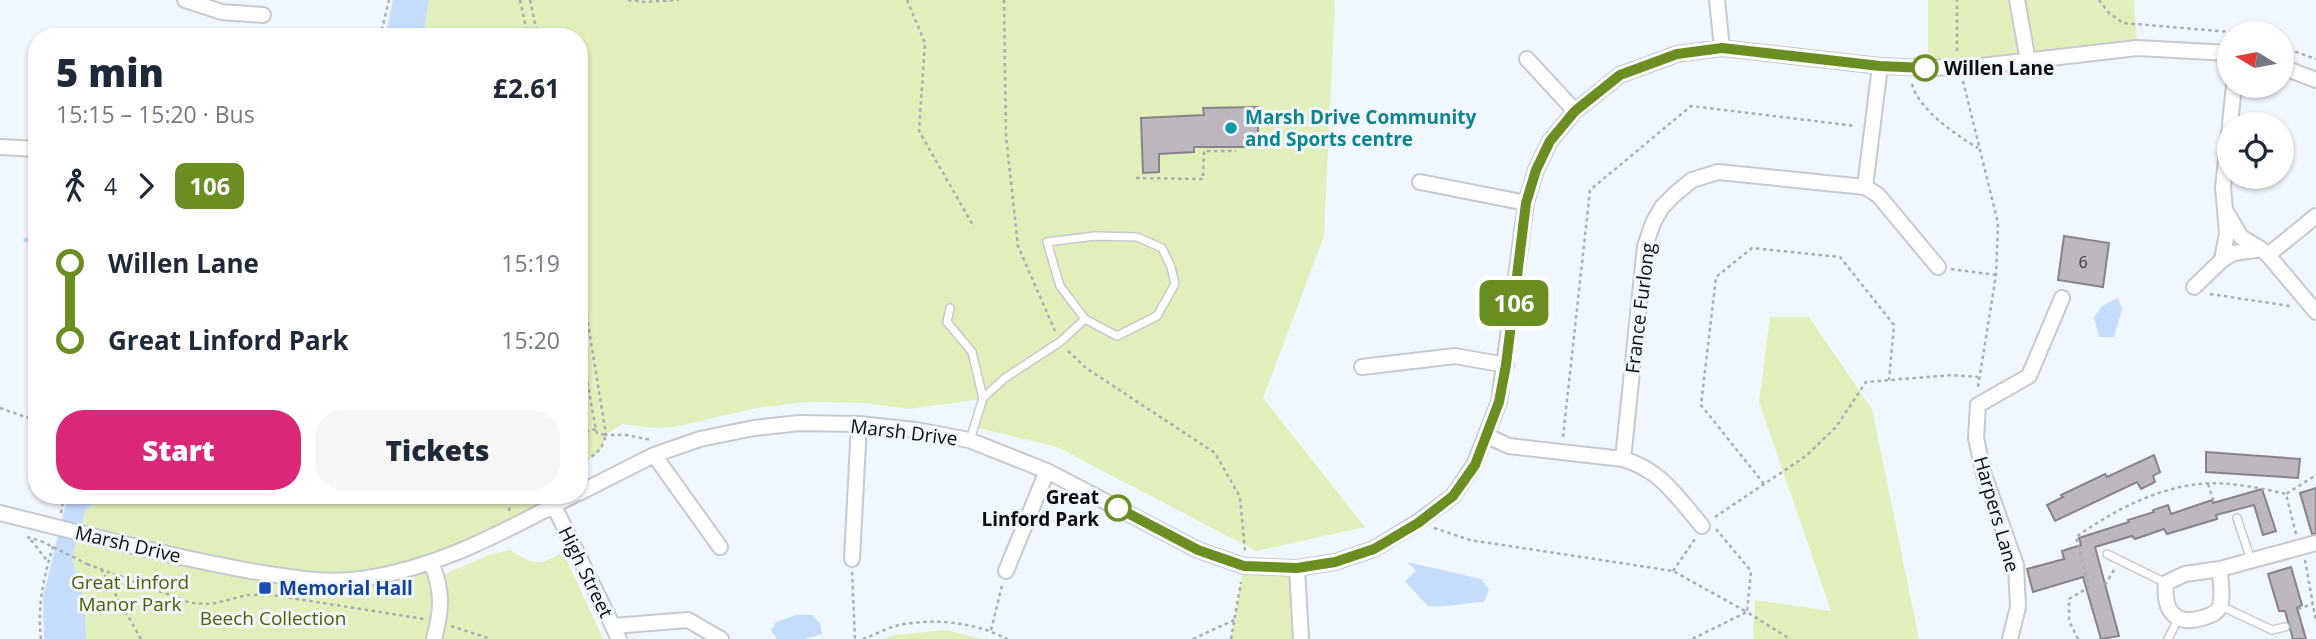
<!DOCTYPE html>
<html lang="en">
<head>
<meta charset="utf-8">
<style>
	:root { --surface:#fff; --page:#f6f6f7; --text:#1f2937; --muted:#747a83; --accent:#db2777 }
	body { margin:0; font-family:"Open Sans",sans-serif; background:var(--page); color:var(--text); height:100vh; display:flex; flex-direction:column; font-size:26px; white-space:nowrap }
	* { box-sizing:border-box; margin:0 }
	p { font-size:23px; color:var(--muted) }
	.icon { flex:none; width:38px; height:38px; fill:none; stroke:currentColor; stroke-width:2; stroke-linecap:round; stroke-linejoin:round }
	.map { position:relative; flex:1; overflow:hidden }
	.side { position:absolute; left:28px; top:28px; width:560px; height:476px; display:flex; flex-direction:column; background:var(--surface); border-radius:28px; box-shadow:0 2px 5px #0004 }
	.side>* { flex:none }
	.badge { padding:0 14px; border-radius:10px; font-size:24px; line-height:46px }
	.needle { width:46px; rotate:280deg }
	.tools { position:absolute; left:2217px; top:21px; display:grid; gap:14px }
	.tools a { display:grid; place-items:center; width:77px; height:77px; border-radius:50%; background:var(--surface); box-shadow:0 2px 5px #0004; font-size:35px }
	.map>.badge { position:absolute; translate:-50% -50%; box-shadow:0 0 0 4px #fff }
	.legs { display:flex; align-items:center; gap:10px; height:77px; padding:0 28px; font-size:23px }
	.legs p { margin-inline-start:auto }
	.head { display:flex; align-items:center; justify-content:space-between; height:119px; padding:0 28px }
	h1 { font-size:38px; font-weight:800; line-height:52px }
	.primary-button { display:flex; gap:14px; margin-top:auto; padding:14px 28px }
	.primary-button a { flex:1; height:80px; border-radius:28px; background:var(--accent); color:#fff; font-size:28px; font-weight:800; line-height:80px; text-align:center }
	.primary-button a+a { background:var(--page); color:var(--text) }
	ul { padding:0 28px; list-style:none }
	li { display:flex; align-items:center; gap:24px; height:77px; font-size:26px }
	li i { display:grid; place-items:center; width:10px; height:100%; margin:0 9px; background:currentColor }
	li i::after { content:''; width:18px; height:18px; margin:-9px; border:5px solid; border-radius:50%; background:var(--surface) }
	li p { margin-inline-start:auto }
	li:first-child i { background:linear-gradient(#0000 50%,currentColor 0) }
	li:last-child i { background:linear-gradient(currentColor 50%,#0000 0) }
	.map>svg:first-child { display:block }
	.green { fill:#e1f0bb }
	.water { fill:#c5dcfa }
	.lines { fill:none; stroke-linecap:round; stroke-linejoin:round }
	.stream { stroke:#c5dcfa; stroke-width:5 }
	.building { fill:#bdb8bf; stroke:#88838a; stroke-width:2 }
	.service-casing { stroke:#c4cad0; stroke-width:10 }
	.minor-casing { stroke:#c4cad0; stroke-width:18 }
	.path { stroke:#a9adb3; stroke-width:2.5; stroke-dasharray:3.5 3.5; stroke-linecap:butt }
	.service { stroke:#fff; stroke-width:7 }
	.minor { stroke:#fff; stroke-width:14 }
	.minor-bridge-casing { stroke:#c4cad0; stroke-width:18; stroke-linecap:butt }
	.path-bridge { stroke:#a9adb3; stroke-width:2.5; stroke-dasharray:3.5 3.5; stroke-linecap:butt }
	.minor-bridge { stroke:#fff; stroke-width:14 }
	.line-1-casing { stroke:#fff; stroke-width:16 }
	.line-1 { stroke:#6b8e23; stroke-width:10 }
	.stop-1-dot { fill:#fff; stroke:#6b8e23; stroke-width:3.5 }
	.culture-dot { fill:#0f9aa8; stroke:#f1f7fe; stroke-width:2.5 }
	.transit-dot { fill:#1a4fb4; stroke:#f1f7fe; stroke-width:2.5 }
	.labels { text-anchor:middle; stroke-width:6; stroke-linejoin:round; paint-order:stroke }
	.number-label { font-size:16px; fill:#38383b }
	.stop-label { font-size:19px; font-weight:bold; fill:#0b0d0f; stroke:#f1f7fe; text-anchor:start }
	.culture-label { font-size:19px; font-weight:bold; fill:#0d838f; stroke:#f1f7fe; text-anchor:start }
	.street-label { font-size:19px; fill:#0b0d0f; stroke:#f1f7fe }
	.park-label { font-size:19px; fill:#4f5f00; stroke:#f1f7fe }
	.transit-label { font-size:19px; font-weight:bold; fill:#164399; stroke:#f1f7fe; text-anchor:start }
</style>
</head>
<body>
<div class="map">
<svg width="2316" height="639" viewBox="0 0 2316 639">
	<rect width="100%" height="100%" fill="#f1f7fe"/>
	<path class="green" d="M429 0H1335L1324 236 1263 398 1365 527 1256 551 1057 447 974 427 982 399 909 409 864 403 805 402 757 408 674 427 654 428 622 424 606 435 602 448 595 456 579 462V37H423Z
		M1928 0H2134L2137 48 1928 68Z
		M1770 317H1809L1872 409 1919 639H1754L1753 637 1755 600 1831 611 1759 402Z
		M107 495H556L554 506 431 562 438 577 489 555 510 550C534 565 538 567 563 552L603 639H86L85 602 72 560 86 509Z
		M1244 566 1297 568 1301 639H1231Z
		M947 630 981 639H885L894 635Z"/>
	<path class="water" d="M393 0H429L423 37H385Z
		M2118 298 2122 309 2114 337H2099L2094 317 2102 306Z
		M68 495H107L86 509 72 559 85 602 86 639H44L43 597Z
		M1407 562 1481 579 1489 589 1484 602C1465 602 1447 608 1428 606L1405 581 1416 571Z
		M796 615H812L820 623 822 634 804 639H777L771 630 776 622Z"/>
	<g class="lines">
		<path class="stream" d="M26 240H37"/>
	</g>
	<path class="building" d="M1258 107V147H1194V152L1159 154V172L1143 173 1141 118 1204 115 1203 108Z
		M2064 236 2109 243 2103 287 2058 280Z
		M2206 452 2300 459 2298 478 2206 472Z
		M2154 455 2160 472 2153 476 2155 482 2141 489 2137 482 2055 521 2047 505 2063 497 2061 495 2105 474 2107 477Z
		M2316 488V534H2312L2300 493Z
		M2262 489 2276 531 2263 535 2254 505 2216 515 2217 519 2167 534 2164 529 2135 539 2132 536 2095 547 2119 636 2101 639 2083 577 2033 592 2027 569 2064 559 2062 551 2081 545 2079 538 2129 522 2128 520 2154 512 2153 510 2168 505 2171 514 2212 500 2213 503Z
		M2291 567 2302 605 2297 608 2306 639H2293L2285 611H2279L2268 574Z"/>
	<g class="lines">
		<defs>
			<path id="service" d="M1095 236 1137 237 1162 248 1171 267 1175 284 1157 316 1117 336 1085 319 1060 286 1047 242Z
				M950 308 947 322 972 352 983 398
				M970 440 983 398 1005 378 1060 342 1085 319
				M2237 518 2251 560
				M2107 554 2166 583
				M2221 606 2272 630 2285 627
				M2168 639 2178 619"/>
			<path id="minor" d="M185 0 222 12 263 15
				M1717 0 1722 48
				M2017 0 2028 61
				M1527 59 1575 111
				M1981 66 2137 48 2230 53
				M2282 67 2316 80
				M2230 124 2234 86
				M2230 126 2223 187 2227 233 2222 260 2234 253 2261 249 2268 255 2316 312
				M0 147 37 149
				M1420 182 1526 203
				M1865 187 1878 195 1938 267
				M2227 213 2241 237 2261 249
				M2268 255 2316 216
				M2194 287 2222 260
				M1362 367 1455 356 1506 365
				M1487 436 1509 446 1623 459 1645 246 1653 223 1662 207 1675 194 1692 180 1718 172 1865 187 1880 66
				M654 455 720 547
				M1623 459C1661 470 1677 497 1702 526
				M579 493 654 455 700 439 754 428 799 423 859 424 916 430 969 440 1047 471 1198 550 1244 566 1297 568 1335 562 1374 549 1418 522 1453 496 1474 465 1499 402 1526 203 1536 170 1550 141 1575 111 1620 75 1677 54 1722 48 1880 66 1928 68
				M554 506 619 639
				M0 513 44 524
				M84 534C140 548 195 561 251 571 287 577 325 584 362 579 442 567 504 531 574 495
				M852 559 859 424
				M431 562C443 591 442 609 434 639
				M1297 568 1301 639
				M2220 569C2220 580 2224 599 2219 608 2216 614 2211 615 2205 617 2176 627 2163 612 2166 583L2185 574 2220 569 2316 543
				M1006 571 1047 471
				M613 626 688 620 721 639
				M2010 639 2018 607 2016 565 1984 475 1976 438 1978 405 2029 376 2062 298"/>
		</defs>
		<use href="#service" class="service-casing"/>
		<use href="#minor" class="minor-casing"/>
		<path class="path" d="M520 0 528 37
			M530 0 538 37
			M628 0 644 2 679 0
			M907 0 925 43 919 131 974 227
			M1004 0 1006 136 1018 246 1055 331
			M2099 0 2109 13 2123 23 2243 33
			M380 37 389 0
			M2282 47 2316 59
			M1957 51V0
			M1963 81 1998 223 1996 275 1978 387
			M1912 84C1919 110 1956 135 1978 148
			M1136 178 1203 179 1204 151H1236
			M579 267 606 435H626L651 440
			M1951 269 1996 275
			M2210 294 2290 306
			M579 334 595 425 597 433 606 435C601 452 595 456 579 462
			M1068 351 1086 368 1215 453 1240 497 1245 551
			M0 408 37 421
			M579 434 596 429
			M1563 437 1590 190 1691 106 1856 126
			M1764 484 1701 405 1716 277 1752 248 1840 257 1894 325 1889 380
			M2208 484 2214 502
			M509 511 511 495
			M61 513 64 495
			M1715 517 1806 456 1836 427 1866 382 1952 375 1978 377
			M1434 528 1470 540 1673 571 1747 612 1692 639
			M1716 529 1751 571 1747 612 1790 639
			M2296 534 2286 494 2316 475
			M27 537 41 541
			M31 540 48 562
			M2305 560 2316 622
			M87 564 191 603 212 604 247 595H272L424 619
			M101 569 141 639
			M1673 571 1695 539
			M852 572 855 639
			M2105 585 2114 570
			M2298 609 2313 604
			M451 626 491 639
			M991 630 1002 586
			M41 639C37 605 44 576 54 543
			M863 639C874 635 887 628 899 625 935 618 975 622 1007 639
			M1193 639 1234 620
			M1231 639 1241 582
			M2078 639 2069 621V599L2089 587 2076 537C2111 512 2156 488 2200 484 2226 481 2261 488 2286 494"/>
		<use href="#service" class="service"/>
		<use href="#minor" class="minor"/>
		<defs>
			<path id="minor-bridge" d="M1928 68 1981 66
				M44 524 84 534"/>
		</defs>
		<use href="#minor-bridge" class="minor-bridge-casing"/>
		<path class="path-bridge" d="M41 541 87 564"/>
		<use href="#minor-bridge" class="minor-bridge"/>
	</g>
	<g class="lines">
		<defs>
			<path id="line-1" d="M1118 508 1198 550 1244 566 1297 568 1335 562 1374 549 1418 523 1453 496 1475 465 1499 402 1506 365 1526 203 1536 170 1550 141 1575 111 1620 75 1677 54 1722 48 1880 66 1925 68"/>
		</defs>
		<use href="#line-1" class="line-1-casing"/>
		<use href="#line-1" class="line-1"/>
	</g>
	<g class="stop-1-dot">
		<circle cx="1925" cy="68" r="12"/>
		<circle cx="1118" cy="508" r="12"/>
	</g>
	<circle class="culture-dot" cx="1231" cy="128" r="7"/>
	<rect class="transit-dot" x="258" y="581" width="14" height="14" rx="3.5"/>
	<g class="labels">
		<g class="number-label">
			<text x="2083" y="268">6</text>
		</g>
		<g class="stop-label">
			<text x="1944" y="75">Willen Lane</text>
			<text x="1099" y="504" text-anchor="end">Great<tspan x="1099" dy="22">Linford Park</tspan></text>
		</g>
		<g class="culture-label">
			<text x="1245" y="124">Marsh Drive Community<tspan x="1245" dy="22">and Sports centre</tspan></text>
		</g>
		<g class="street-label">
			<text transform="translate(1640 308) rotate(-83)" y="7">France Furlong</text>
			<text transform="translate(904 432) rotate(7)" y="7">Marsh Drive</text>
			<text transform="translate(1997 514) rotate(74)" y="7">Harpers Lane</text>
			<text transform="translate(128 544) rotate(13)" y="7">Marsh Drive</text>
			<text transform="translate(586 572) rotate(64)" y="7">High Street</text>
		</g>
		<g class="park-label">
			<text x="130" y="589">Great Linford<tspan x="130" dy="22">Manor Park</tspan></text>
			<text x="273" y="625">Beech Collection</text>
		</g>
		<g class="transit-label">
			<text x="279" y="595">Memorial Hall</text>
		</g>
	</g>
</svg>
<div class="tools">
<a><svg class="needle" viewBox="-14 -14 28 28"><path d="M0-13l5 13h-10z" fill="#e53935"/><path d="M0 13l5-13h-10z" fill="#747a83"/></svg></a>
<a><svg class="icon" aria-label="locate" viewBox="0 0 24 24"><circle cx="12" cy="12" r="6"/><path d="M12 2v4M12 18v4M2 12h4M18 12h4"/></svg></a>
</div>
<b class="badge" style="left:1514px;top:303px;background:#6b8e23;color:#fff">106</b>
<section class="side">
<div class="head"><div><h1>5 min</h1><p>15:15 – 15:20 · Bus</p></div><b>£2.61</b></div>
<div class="legs"><svg class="icon" aria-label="walk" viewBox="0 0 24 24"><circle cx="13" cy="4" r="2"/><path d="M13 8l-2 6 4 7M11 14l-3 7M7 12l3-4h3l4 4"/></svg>4<svg class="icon" aria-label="forward" viewBox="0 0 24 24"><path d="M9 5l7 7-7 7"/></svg><b class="badge" style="background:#6b8e23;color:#fff">106</b></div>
<ul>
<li><i style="color:#6b8e23"></i><b>Willen Lane</b><p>15:19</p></li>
<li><i style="color:#6b8e23"></i><b>Great Linford Park</b><p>15:20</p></li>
</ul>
<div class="primary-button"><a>Start</a><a>Tickets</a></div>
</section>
</div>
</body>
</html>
